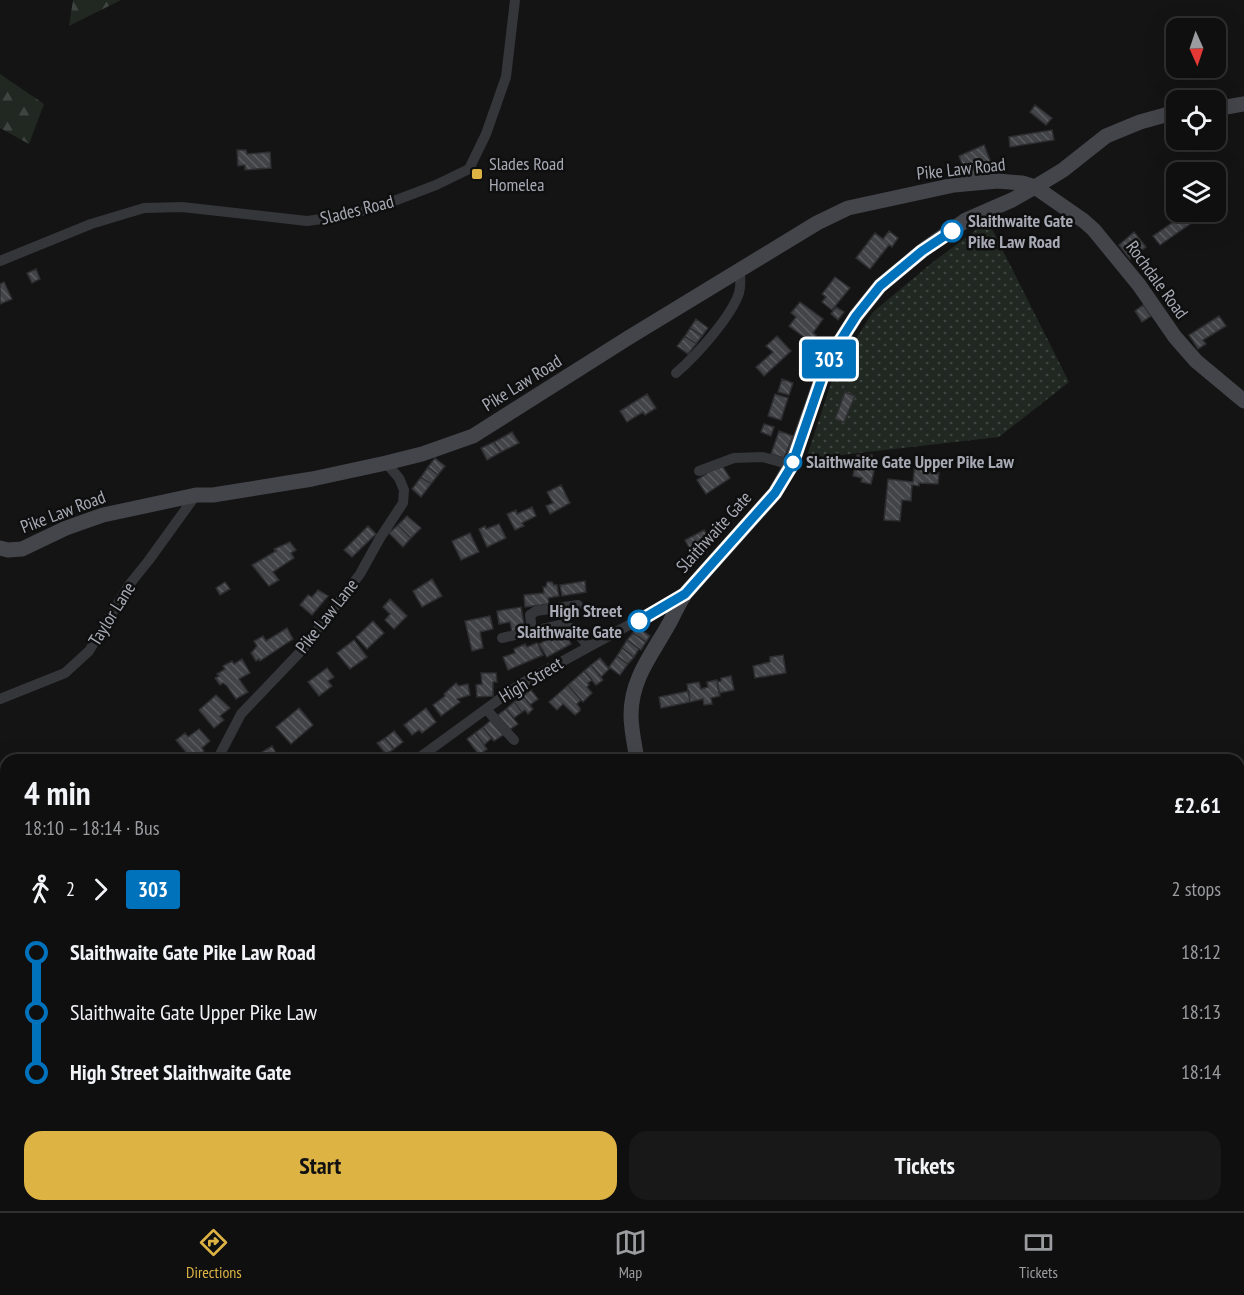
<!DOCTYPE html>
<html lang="en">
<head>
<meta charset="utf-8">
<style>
	:root { --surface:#0f0f10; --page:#181819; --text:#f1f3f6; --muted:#9b9c9f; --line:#2f2f30; --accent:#ddb344 }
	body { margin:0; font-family:"PT Sans Narrow",sans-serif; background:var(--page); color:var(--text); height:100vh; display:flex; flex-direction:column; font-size:22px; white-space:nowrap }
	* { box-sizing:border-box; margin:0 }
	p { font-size:20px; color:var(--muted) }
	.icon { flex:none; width:33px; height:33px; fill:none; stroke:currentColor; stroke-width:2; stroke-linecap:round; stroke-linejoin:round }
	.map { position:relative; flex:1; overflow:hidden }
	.sheet { position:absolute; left:0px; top:754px; width:1245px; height:458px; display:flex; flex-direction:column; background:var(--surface); border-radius:18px 18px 0 0; box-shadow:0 6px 24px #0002,0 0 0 2px var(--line) }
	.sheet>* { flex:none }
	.badge { padding:0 12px; border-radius:4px; font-size:21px; line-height:39px }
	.needle { width:39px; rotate:177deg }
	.tools { position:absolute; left:1166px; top:18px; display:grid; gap:12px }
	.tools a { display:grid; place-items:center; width:60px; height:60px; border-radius:12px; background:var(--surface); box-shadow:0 6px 24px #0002,0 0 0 2px var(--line); font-size:30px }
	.map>.badge { position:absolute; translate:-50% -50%; box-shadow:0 0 0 3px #fff }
	.legs { display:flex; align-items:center; gap:9px; height:66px; padding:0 24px; font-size:20px }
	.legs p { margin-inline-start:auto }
	.summary { display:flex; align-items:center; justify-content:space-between; height:102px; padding:0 24px }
	h1 { font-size:33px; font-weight:800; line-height:45px }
	.button { display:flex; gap:12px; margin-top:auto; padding:12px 24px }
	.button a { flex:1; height:69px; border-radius:18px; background:var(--accent); color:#111; font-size:24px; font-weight:800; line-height:69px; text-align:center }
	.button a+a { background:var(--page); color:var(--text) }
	ul { padding:0 24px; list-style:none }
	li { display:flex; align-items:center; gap:21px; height:60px; font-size:22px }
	li i { display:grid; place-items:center; width:9px; height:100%; margin:0 8px; background:currentColor }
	li i::after { content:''; width:15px; height:15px; margin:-8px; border:4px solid; border-radius:50%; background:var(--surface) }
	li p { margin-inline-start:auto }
	li:first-child i { background:linear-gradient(#0000 50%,currentColor 0) }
	li:last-child i { background:linear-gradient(currentColor 50%,#0000 0) }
	.tabs { display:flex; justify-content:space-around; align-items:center; height:84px; border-top:2px solid var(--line); background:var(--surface); font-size:16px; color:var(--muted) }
	.tabs a { display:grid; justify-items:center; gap:3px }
	.tabs .on { color:var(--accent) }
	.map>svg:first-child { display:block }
	.green { fill:url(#green-dots) }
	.forest { fill:url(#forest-firs) }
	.building { fill:url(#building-back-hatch); stroke:#2e2e31; stroke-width:1.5 }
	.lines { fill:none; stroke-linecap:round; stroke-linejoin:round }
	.street { stroke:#35363a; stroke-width:10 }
	.secondary { stroke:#44454a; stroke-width:15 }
	.line-1-casing { stroke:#fff; stroke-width:14 }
	.line-1 { stroke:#0072bc; stroke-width:9 }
	.poi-dot { fill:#ddb344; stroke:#0f0f10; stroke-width:2 }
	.stop-1-dot { fill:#fff; stroke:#0072bc; stroke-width:3 }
	.labels { text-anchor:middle; stroke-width:5; stroke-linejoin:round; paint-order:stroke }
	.poi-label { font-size:18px; fill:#a7aab4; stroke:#0f0f10; text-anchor:start }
	.street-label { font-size:18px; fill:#a7aab4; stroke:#0f0f10 }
	.stop-label { font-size:18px; font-weight:bold; fill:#a7aab4; stroke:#0f0f10; text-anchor:start }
</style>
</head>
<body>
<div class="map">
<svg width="1244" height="1211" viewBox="0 0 1244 1211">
	<defs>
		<pattern id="green-dots" width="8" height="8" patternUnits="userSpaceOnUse" patternTransform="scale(1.5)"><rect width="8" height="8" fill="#212822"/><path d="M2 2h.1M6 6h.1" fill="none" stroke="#3e4440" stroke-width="1.8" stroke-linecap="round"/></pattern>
		<pattern id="forest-firs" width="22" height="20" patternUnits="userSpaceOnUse" patternTransform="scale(1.5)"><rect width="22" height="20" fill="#212822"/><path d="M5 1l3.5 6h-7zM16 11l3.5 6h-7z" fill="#3e4440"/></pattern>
		<pattern id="building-back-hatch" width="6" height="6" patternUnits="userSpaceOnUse" patternTransform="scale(1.5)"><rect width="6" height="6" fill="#434448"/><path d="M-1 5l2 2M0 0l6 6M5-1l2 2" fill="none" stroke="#5b5c60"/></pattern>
	</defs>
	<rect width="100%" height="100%" fill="#141415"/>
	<path class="green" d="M988 221 1069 382 999 437 806 459 835 371 873 312 933 262Z"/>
	<path class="forest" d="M73 0H121L69 26Z
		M0 74 44 104 29 144 0 128Z"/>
	<path class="building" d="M1035 105 1052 118 1046 125 1030 112Z
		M1052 130 1054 140 1010 147 1009 137Z
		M984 145 994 170 979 177H967L959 156Z
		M237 150H246L247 154 270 152 271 168 245 170V165L238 166Z
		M1188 212H1196L1200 217 1160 245 1153 236Z
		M889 231 898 238 892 247 889 245 870 269 856 258 875 233 883 239Z
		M1134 232 1146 247 1130 259 1119 245Z
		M36 269 40 279 32 283 27 273Z
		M835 277 850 288 832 310 822 302 826 297 822 294Z
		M4 282 12 299 0 304V284Z
		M800 302 823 319 813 333 816 335 811 342 789 326 796 317 791 313Z
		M1143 305 1151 316 1142 322 1135 311Z
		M836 307 844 312 838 320 831 314Z
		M1219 316 1226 326 1203 340 1206 344 1198 349 1189 335Z
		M696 319 708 328 702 336 690 328Z
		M690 328 702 336 696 344 685 336Z
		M685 336 696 344 688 354 677 346Z
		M777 336 791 351 764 376 756 367 773 352 766 346Z
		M782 379 793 383 789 395 778 392Z
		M845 392 855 396 844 422 835 419Z
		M647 394 656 408 645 415 643 412 627 422 620 411Z
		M775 394 788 398 781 420 768 416Z
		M764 424 774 427 771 436 761 432Z
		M779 431 793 436 784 458 771 454Z
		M512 432 519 443 501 452 494 442Z
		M494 442 501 452 487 460 481 448Z
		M857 455H872L873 462 876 463 871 484 861 482 862 478 853 476Z
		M435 458 445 466 438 475 428 467Z
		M721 464 730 478 706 494 697 480Z
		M915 464 927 465 926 472 939 473 938 484 919 483V486L912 485 911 501 902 500 900 521 884 520 888 479 913 482Z
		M428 467 438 475 431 484 421 477Z
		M421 477 431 484 421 497 412 489Z
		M561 485 570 503 550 514 546 506 553 503 547 492Z
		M532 507 536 516 522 523 524 526 515 530 507 514 516 510 517 514Z
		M407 516 421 528 411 538 398 525Z
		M499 524 506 538 487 547 479 529 485 526 486 529Z
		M398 525 411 538 403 547 389 533Z
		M368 526 376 534 352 557 344 550Z
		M704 530 711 541 703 545 707 552 695 558 685 540Z
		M470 533 479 552 461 560 452 541Z
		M290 542 296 550 291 553 294 558 273 572 279 580 269 586 252 565 276 551 274 549Z
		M432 579 442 596 422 607 413 591Z
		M585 581 586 592 562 596 560 585Z
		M225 582 230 589 220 595 216 588Z
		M547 582H552L554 585H557L559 596 548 598 549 604 525 607 524 595 544 593 543 587H546Z
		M318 590 328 596 312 615 300 605 308 595 312 597Z
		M390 599 407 616 394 629 385 620 390 614 383 607Z
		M521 607 525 630 512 632 510 622 499 624 497 611Z
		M490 616 493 629 480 632 483 648 472 651 465 621Z
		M373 621 384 633 367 649 356 637Z
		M637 627 650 636 646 642 633 633Z
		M287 628 293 639 260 661 259 659 256 661 251 653 257 646 254 641 263 636 266 641Z
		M565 633 571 644 547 657 539 644 550 638 551 641Z
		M633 633 646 642 641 650 627 640Z
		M354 640 367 657 350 669 337 653Z
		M627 640 639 649 634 657 622 648Z
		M537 643 543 655 508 670 503 657 515 653 514 649 525 644 527 647Z
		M622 648 634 657 628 664 617 656Z
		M783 655 786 673 755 678 753 666 770 662V657Z
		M617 656 628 664 620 675 609 667Z
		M600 658 609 669 601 677 591 665Z
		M242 659 250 673 239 679 248 692 236 699 227 686 223 683 220 685 215 678 219 676 217 674 225 669 223 666 232 661 234 664Z
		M591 665 603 680 596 685 584 671Z
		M327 668 334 677 328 681 332 686 319 696 308 682Z
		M584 671 592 680 588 683 589 685 587 687 592 693 583 702 568 685Z
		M481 673H496L497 682H493V696L477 697 476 685 482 684Z
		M731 676 734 690 719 693 717 682 721 681V678Z
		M717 680 720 696 711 698 712 704 704 705 703 699 690 702 687 684 699 682 701 689 708 687 707 682Z
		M456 683 459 686 468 684 470 695 457 699 460 702 441 716 433 705 445 696 444 694Z
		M568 685 581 700 577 704 580 708V711L575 715 563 704 557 710 549 702Z
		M531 690 538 699 530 705 523 696Z
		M689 691 690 702 661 708 659 697Z
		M216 695 230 708 220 716 224 720 214 728 199 710Z
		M523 696 533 709 528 714 525 710 522 712 514 702Z
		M514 702 522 712 514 718 506 709Z
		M299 708 313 725 291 744 276 727Z
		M426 708 436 722 422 733 419 730 412 735 404 725Z
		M506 709 518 724 509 730 498 715Z
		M491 720 503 735 494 741 483 727Z
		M483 727 492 738 484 745 475 733Z
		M199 729 210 741 202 748 204 751 194 758 192 755 190 757 176 740 185 733 188 737Z
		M394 731 403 742 394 749 385 738Z
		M475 733 487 749 479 755 467 739Z
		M385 738 394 749 386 754 377 743Z
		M272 746 280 760H252L251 759Z
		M6 914V937L5 938 3 926 0 927V915Z
		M0 997H6V1013H0Z"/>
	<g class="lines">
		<path class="street" d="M0 261 91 224 144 208 182 207 307 221 345 216 386 204 436 185 469 169 486 134 506 77 515 0
			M676 373C696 356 731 317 739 293 741 284 741 278 739 270
			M699 471 734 458 763 457 791 465
			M532 631 530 615 536 611 578 605
			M502 638 560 625 574 629 589 647
			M0 699 65 673 89 651 129 585 149 560 196 495
			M486 709 514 740
			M217 760 241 714 303 649 360 574 380 538 403 503 404 490 399 478 386 463
			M416 760 519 685 682 596
			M0 862 6 864
			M0 974 6 972
			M0 1023H6
			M357 1206 359 1211"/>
		<path class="secondary" d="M1215 109 1244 104
			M0 548 8 550 22 549 66 528 103 515 196 495H213L312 479 386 463 422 454 473 436 628 338 817 223 848 208 954 185 998 181 1022 183 1035 187 1084 221 1094 230 1139 285 1175 337 1196 361 1244 401
			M637 760C635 746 631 730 631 715 631 678 653 653 670 622 675 612 679 603 685 594L775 493 791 465 828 360 856 316 880 286 922 251 966 220 1012 200 1035 187 1063 170 1106 136 1140 122 1176 112
			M699 1206 700 1211"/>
	</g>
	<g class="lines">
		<defs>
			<path id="line-1" d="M639 621 685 594 775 493 792 465 828 360 856 316 880 286 922 251 952 231"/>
		</defs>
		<use href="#line-1" class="line-1-casing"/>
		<use href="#line-1" class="line-1"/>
	</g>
	<rect class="poi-dot" x="471" y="168" width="12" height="12" rx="3"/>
	<g class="stop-1-dot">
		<circle cx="952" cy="231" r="10"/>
		<circle cx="793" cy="462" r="8"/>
		<circle cx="639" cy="621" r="10"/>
	</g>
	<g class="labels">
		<g class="poi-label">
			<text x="489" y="170">Slades Road<tspan x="489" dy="21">Homelea</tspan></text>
		</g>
		<g class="street-label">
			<text transform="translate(961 169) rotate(-6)" y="6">Pike Law Road</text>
			<text transform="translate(357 210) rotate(-14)" y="6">Slades Road</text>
			<text transform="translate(1157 280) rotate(54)" y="6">Rochdale Road</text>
			<text transform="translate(522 383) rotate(-32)" y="6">Pike Law Road</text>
			<text transform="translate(63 512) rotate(-21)" y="6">Pike Law Road</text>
			<text transform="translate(714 532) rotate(-48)" y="6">Slaithwaite Gate</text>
			<text transform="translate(112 614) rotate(-58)" y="6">Taylor Lane</text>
			<text transform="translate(327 616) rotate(-52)" y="6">Pike Law Lane</text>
			<text transform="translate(531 680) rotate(-31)" y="6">High Street</text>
		</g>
		<g class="stop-label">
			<text x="968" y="227">Slaithwaite Gate<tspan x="968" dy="21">Pike Law Road</tspan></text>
			<text x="806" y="468">Slaithwaite Gate Upper Pike Law</text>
			<text x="622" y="617" text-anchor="end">High Street<tspan x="622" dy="21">Slaithwaite Gate</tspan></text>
		</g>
	</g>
</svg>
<div class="tools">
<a><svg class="needle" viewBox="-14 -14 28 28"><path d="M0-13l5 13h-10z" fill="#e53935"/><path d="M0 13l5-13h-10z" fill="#9b9c9f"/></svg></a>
<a><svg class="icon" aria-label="locate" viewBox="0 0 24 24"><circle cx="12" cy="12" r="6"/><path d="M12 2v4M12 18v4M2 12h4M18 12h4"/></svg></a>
<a><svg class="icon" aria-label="layers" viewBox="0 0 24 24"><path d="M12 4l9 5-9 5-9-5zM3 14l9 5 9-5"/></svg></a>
</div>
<b class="badge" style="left:829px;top:359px;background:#0072bc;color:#fff">303</b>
<section class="sheet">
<div class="summary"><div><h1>4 min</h1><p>18:10 – 18:14 · Bus</p></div><b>£2.61</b></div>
<div class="legs"><svg class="icon" aria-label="walk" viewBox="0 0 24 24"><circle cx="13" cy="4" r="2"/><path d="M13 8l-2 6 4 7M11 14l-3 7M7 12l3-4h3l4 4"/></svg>2<svg class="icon" aria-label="forward" viewBox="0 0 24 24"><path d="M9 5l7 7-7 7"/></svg><b class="badge" style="background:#0072bc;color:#fff">303</b><p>2 stops</p></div>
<ul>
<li><i style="color:#0072bc"></i><b>Slaithwaite Gate Pike Law Road</b><p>18:12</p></li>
<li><i style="color:#0072bc"></i><span>Slaithwaite Gate Upper Pike Law</span><p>18:13</p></li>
<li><i style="color:#0072bc"></i><b>High Street Slaithwaite Gate</b><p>18:14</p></li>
</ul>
<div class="button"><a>Start</a><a>Tickets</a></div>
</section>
</div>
<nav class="tabs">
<a class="on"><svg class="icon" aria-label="directions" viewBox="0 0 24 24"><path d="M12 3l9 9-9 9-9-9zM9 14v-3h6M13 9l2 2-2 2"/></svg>Directions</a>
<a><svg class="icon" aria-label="map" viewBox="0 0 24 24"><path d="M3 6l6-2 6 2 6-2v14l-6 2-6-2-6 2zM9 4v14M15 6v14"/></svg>Map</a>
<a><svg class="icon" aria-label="tickets" viewBox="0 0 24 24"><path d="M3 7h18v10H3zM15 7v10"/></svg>Tickets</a>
</nav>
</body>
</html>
